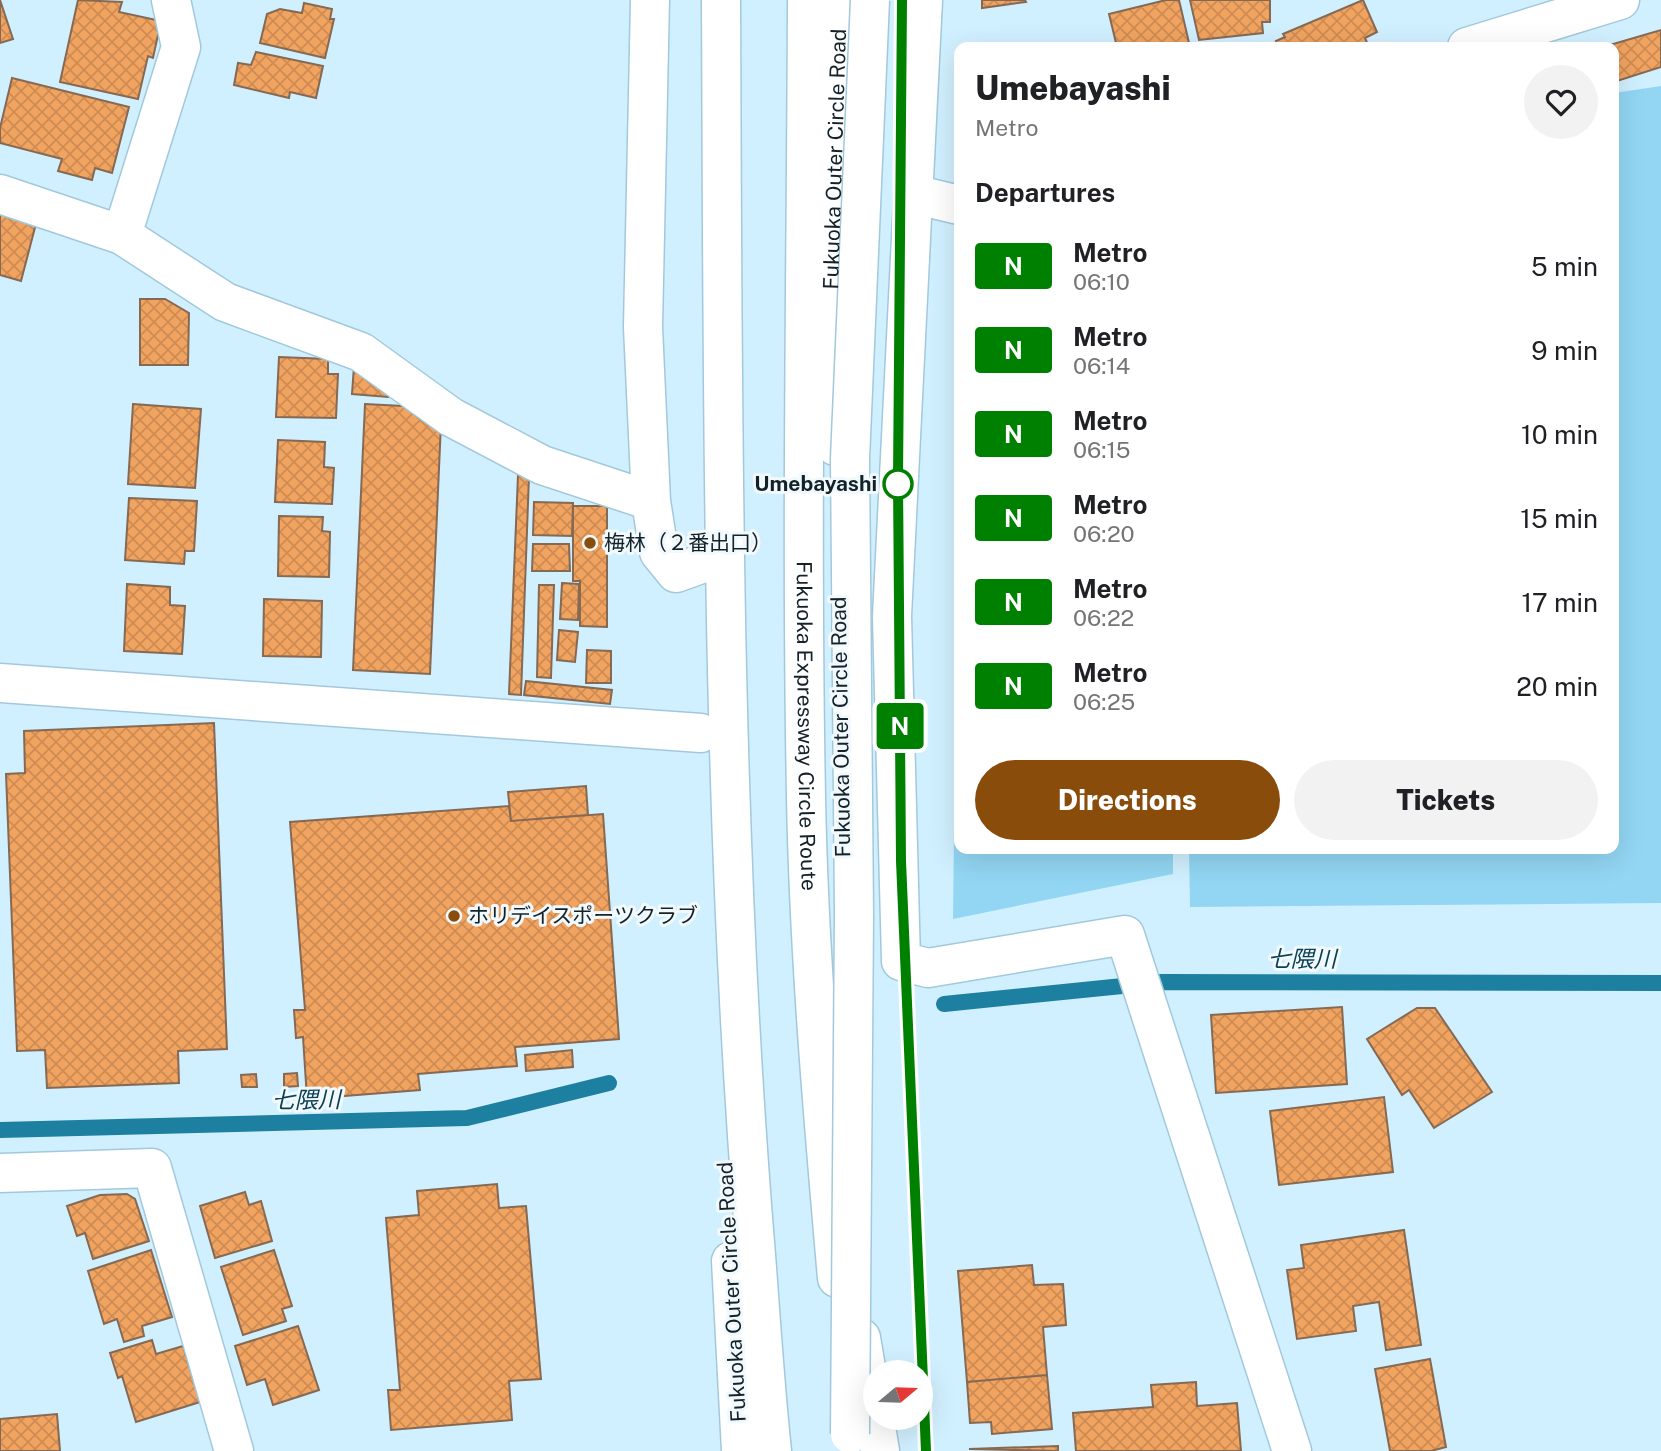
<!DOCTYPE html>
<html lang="en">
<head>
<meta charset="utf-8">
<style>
	:root { --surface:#fff; --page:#f2f2f2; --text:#202124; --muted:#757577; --accent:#894c0b }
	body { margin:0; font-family:"Public Sans","Noto Sans JP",sans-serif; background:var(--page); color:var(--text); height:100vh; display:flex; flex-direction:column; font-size:26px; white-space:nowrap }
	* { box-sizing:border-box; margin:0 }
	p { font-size:23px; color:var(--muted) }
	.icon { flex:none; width:38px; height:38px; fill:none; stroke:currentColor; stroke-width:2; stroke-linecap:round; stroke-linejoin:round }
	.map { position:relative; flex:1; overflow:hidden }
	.side { position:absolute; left:954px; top:42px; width:665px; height:812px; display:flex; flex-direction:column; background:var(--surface); border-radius:14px; box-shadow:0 7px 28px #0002 }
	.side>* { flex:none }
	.badge { padding:0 14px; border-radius:5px; font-size:24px; line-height:46px }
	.needle { width:46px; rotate:71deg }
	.buttons { position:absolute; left:863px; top:1360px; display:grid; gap:14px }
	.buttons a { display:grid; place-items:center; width:70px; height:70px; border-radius:50%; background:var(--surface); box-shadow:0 7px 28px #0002; font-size:35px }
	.map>.badge { position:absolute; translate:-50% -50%; box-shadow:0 0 0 4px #fff }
	h2 { padding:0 21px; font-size:26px; line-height:63px }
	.round { display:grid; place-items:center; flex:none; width:74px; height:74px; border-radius:37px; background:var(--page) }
	.summary { display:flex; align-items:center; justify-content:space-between; height:119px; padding:0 21px }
	h1 { font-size:33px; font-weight:800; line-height:52px }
	.action { display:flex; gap:14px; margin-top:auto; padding:14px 21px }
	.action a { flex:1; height:80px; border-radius:42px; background:var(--accent); color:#fff; font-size:28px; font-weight:800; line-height:80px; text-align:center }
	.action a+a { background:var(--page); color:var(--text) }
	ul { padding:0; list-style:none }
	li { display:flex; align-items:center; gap:21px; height:84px; padding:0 21px }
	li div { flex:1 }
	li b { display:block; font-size:26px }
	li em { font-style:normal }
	li .badge { min-width:77px; font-weight:700; text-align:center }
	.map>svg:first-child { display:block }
	.green { fill:#92d6f3 }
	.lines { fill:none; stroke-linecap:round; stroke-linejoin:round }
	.stream { stroke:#1e80a1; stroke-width:16 }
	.building { fill:url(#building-cross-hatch); stroke:#856953; stroke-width:2 }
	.minor-casing { stroke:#a2c9db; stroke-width:41 }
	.highway-casing { stroke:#a2c9db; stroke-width:41 }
	.minor { stroke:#fff; stroke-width:38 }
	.highway { stroke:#fff; stroke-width:38 }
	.highway-bridge-casing { stroke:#a2c9db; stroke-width:41; stroke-linecap:butt }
	.highway-bridge { stroke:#fff; stroke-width:38 }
	.line-casing { stroke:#fff; stroke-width:16 }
	.line { stroke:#008000; stroke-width:10 }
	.stop-dot { fill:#fff; stroke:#008000; stroke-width:3.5 }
	.poi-dot { fill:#894c0b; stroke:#f1f9fd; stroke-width:2.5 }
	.labels { text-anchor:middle; stroke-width:6; stroke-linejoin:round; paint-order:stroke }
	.street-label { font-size:21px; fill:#132228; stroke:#f1f9fd }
	.stop-label { font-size:21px; font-weight:bold; fill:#132228; stroke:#f1f9fd; text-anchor:end }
	.poi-label { font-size:21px; fill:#132228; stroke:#f1f9fd; text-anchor:start }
	.water-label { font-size:23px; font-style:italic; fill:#0b4154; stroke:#f1f9fd }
</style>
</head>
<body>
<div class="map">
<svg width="1661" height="1451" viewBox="0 0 1661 1451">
	<defs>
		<pattern id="building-cross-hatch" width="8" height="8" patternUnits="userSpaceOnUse" patternTransform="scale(1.75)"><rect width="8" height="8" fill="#f1a360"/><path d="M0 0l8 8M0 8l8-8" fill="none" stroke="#ce8c53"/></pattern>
	</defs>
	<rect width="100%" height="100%" fill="#d1f0ff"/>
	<path class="green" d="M1661 86V903L1190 907 1189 849H1614V93Z
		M959 412V849H1173V874L953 919Z"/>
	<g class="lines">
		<path class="stream" d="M944 1004 1162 982 1661 983
			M0 1130 467 1118 609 1083"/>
	</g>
	<path class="building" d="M0 0 13 39 0 43Z
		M78 0 122 2 119 12 161 21 153 58 148 56 138 99 60 82Z
		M982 0H1025L1026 2 982 8Z
		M1166 0H1179L1190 47H1117L1109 14Z
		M1190 0H1270V22H1262L1263 33 1199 40Z
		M1363 0 1377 32 1365 38 1369 47H1279L1276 41 1285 37 1283 34Z
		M304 3 332 9 330 19H334L325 58 260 43 267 14 280 9 302 13Z
		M1661 30V67L1614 82V47H1603Z
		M256 52 323 66 316 98 290 92 289 98 234 85 238 63 251 65Z
		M12 78 129 107 112 173 95 168 92 180 58 171 62 159 0 143V128Z
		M0 207 38 216 21 281 0 275Z
		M140 299H165L189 313 188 365H140Z
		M279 357 328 359V374H338L336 418 276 417Z
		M354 366 389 383 388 397 352 394Z
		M133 404 201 409 195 488 128 484Z
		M365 404 422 407 441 423 430 674 353 670Z
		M278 440 325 442 324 467 334 468 332 504 275 502Z
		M518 475 529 476 521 695 509 694Z
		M129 498 197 501 194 551H185L184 564 125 560Z
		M534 502 573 503 572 536 533 535Z
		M573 506H607V627L580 626V581H573Z
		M279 516 323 517 322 531 330 532 329 577 278 576Z
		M533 544H569L570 571H532Z
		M562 583 579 584 578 620 560 619Z
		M127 584 170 587V605L185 606 182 654 124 651Z
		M539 585H554L551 678 537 677Z
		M264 599 322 601 321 657 263 656Z
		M559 630 578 632 575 662 557 660Z
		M587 650 611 651V683H586Z
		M526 681 612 690 610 704 524 695Z
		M214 723 227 1049 178 1051 179 1083 47 1088 45 1050 17 1051 6 774 25 773 24 731Z
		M586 786 588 815 511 821 508 792Z
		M509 806 511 821 603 814 619 1039 515 1047 517 1066 418 1074 420 1090 307 1099 303 1037 296 1038 294 1010H305L290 822Z
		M1342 1007 1347 1084 1216 1093 1211 1015Z
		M1417 1008H1435L1492 1092 1434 1128 1409 1090 1402 1095 1367 1039Z
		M572 1050 573 1067 526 1071 525 1055Z
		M297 1073 298 1086 284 1087V1074Z
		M256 1074 257 1087H242L241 1075Z
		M1384 1097 1393 1172 1279 1185 1270 1111Z
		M497 1184 499 1208 526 1206 541 1379 509 1381 512 1420 391 1430 388 1390H400L386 1218 419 1215 417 1191Z
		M245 1192 249 1205 261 1201 272 1241 215 1258 200 1206Z
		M127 1194 135 1199 149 1241 93 1259 85 1233 77 1236 67 1206 100 1195Z
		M1404 1230 1421 1345 1386 1350 1379 1302 1353 1306 1356 1331 1297 1339 1287 1270 1304 1268 1301 1245Z
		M151 1250 172 1317 142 1326 144 1336 124 1342 117 1319 104 1324 88 1271Z
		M274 1250 292 1306 282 1309 286 1321 243 1335 221 1267Z
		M1032 1265 1034 1285 1063 1284 1066 1325 1043 1327 1047 1375 967 1382 958 1271Z
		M298 1326 319 1390 273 1405 265 1379 247 1385 235 1346Z
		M152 1340 156 1354 183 1346 200 1402 136 1422 122 1376 118 1378 110 1353Z
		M1430 1359 1446 1447 1431 1451H1390L1375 1369Z
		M1047 1375 1052 1429 992 1434 991 1422 970 1423 967 1382Z
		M1196 1382 1197 1406 1237 1403 1241 1451H1076L1073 1413 1153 1407 1151 1385Z
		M57 1414 60 1451H0V1419Z
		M1058 1446V1451L969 1449Z"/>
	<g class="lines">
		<defs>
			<path id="minor" d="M650 0 643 327 651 501 659 552 676 573 701 564
				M923 0 892 616 901 961 928 968 1125 935 1292 1451
				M1467 47 1620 0
				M0 194 122 235 181 47 171 0
				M913 194 959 205
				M122 235 225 302 361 352 451 417 542 465 651 501
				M0 683 701 733
				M0 1173 152 1168 234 1451"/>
			<g id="highway">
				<path d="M721 0C723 419 721 837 756 1255 761 1320 765 1386 772 1451"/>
				<path id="s1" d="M807 0C806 266 801 531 806 797 809 957 823 1118 837 1278"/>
				<path id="s2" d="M835 446 831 286 840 0"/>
				<path d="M731 1261 741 1451"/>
				<path d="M861 1338 880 1451"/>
			</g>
		</defs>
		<use href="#minor" class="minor-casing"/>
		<use href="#highway" class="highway-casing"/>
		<use href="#minor" class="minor"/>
		<use href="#highway" class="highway"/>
		<defs>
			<path id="highway-bridge" d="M850 1434 854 915 850 459 870 0"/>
		</defs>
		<use href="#highway-bridge" class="highway-bridge-casing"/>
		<use href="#highway-bridge" class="highway-bridge"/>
	</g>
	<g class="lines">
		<defs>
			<path id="line" d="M902 0 898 479 901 861 926 1451"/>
		</defs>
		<use href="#line" class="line-casing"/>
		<use href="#line" class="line"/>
	</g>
	<circle class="stop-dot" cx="898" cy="484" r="14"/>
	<g class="poi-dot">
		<circle cx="590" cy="543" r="7"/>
		<circle cx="454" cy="916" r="7"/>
	</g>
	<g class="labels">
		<g class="street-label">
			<text dy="7" stroke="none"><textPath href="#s2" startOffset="287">Fukuoka Outer Circle Road</textPath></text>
			<text dy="7" stroke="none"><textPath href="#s1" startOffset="726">Fukuoka Expressway Circle Route</textPath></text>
			<text transform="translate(841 727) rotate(-91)" y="7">Fukuoka Outer Circle Road</text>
			<text transform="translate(732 1292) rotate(-93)" y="7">Fukuoka Outer Circle Road</text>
		</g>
		<g class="stop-label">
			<text x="877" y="491">Umebayashi</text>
		</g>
		<g class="poi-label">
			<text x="604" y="550">梅林（２番出口）</text>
			<text x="468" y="923">ホリデイスポーツクラブ</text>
		</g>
		<g class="water-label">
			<text x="1302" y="967">七隈川</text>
			<text transform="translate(306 1100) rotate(-1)" y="8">七隈川</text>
		</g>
	</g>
</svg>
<div class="buttons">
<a><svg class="needle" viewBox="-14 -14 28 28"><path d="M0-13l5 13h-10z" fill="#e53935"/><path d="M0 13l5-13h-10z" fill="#757577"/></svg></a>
</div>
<b class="badge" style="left:900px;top:726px;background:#008000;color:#fff">N</b>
<section class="side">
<div class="summary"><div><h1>Umebayashi</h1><p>Metro</p></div><a class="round"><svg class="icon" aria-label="heart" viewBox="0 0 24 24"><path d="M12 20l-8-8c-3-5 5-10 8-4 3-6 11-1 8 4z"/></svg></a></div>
<h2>Departures</h2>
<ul>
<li><span class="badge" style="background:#008000;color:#fff">N</span><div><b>Metro</b><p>06:10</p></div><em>5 min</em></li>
<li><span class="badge" style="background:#008000;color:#fff">N</span><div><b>Metro</b><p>06:14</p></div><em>9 min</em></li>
<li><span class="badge" style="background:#008000;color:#fff">N</span><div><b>Metro</b><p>06:15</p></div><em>10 min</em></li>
<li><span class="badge" style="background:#008000;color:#fff">N</span><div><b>Metro</b><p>06:20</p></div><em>15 min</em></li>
<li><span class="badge" style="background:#008000;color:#fff">N</span><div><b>Metro</b><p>06:22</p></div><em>17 min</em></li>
<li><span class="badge" style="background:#008000;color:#fff">N</span><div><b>Metro</b><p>06:25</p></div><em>20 min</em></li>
</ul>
<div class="action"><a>Directions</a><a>Tickets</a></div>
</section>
</div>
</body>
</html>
